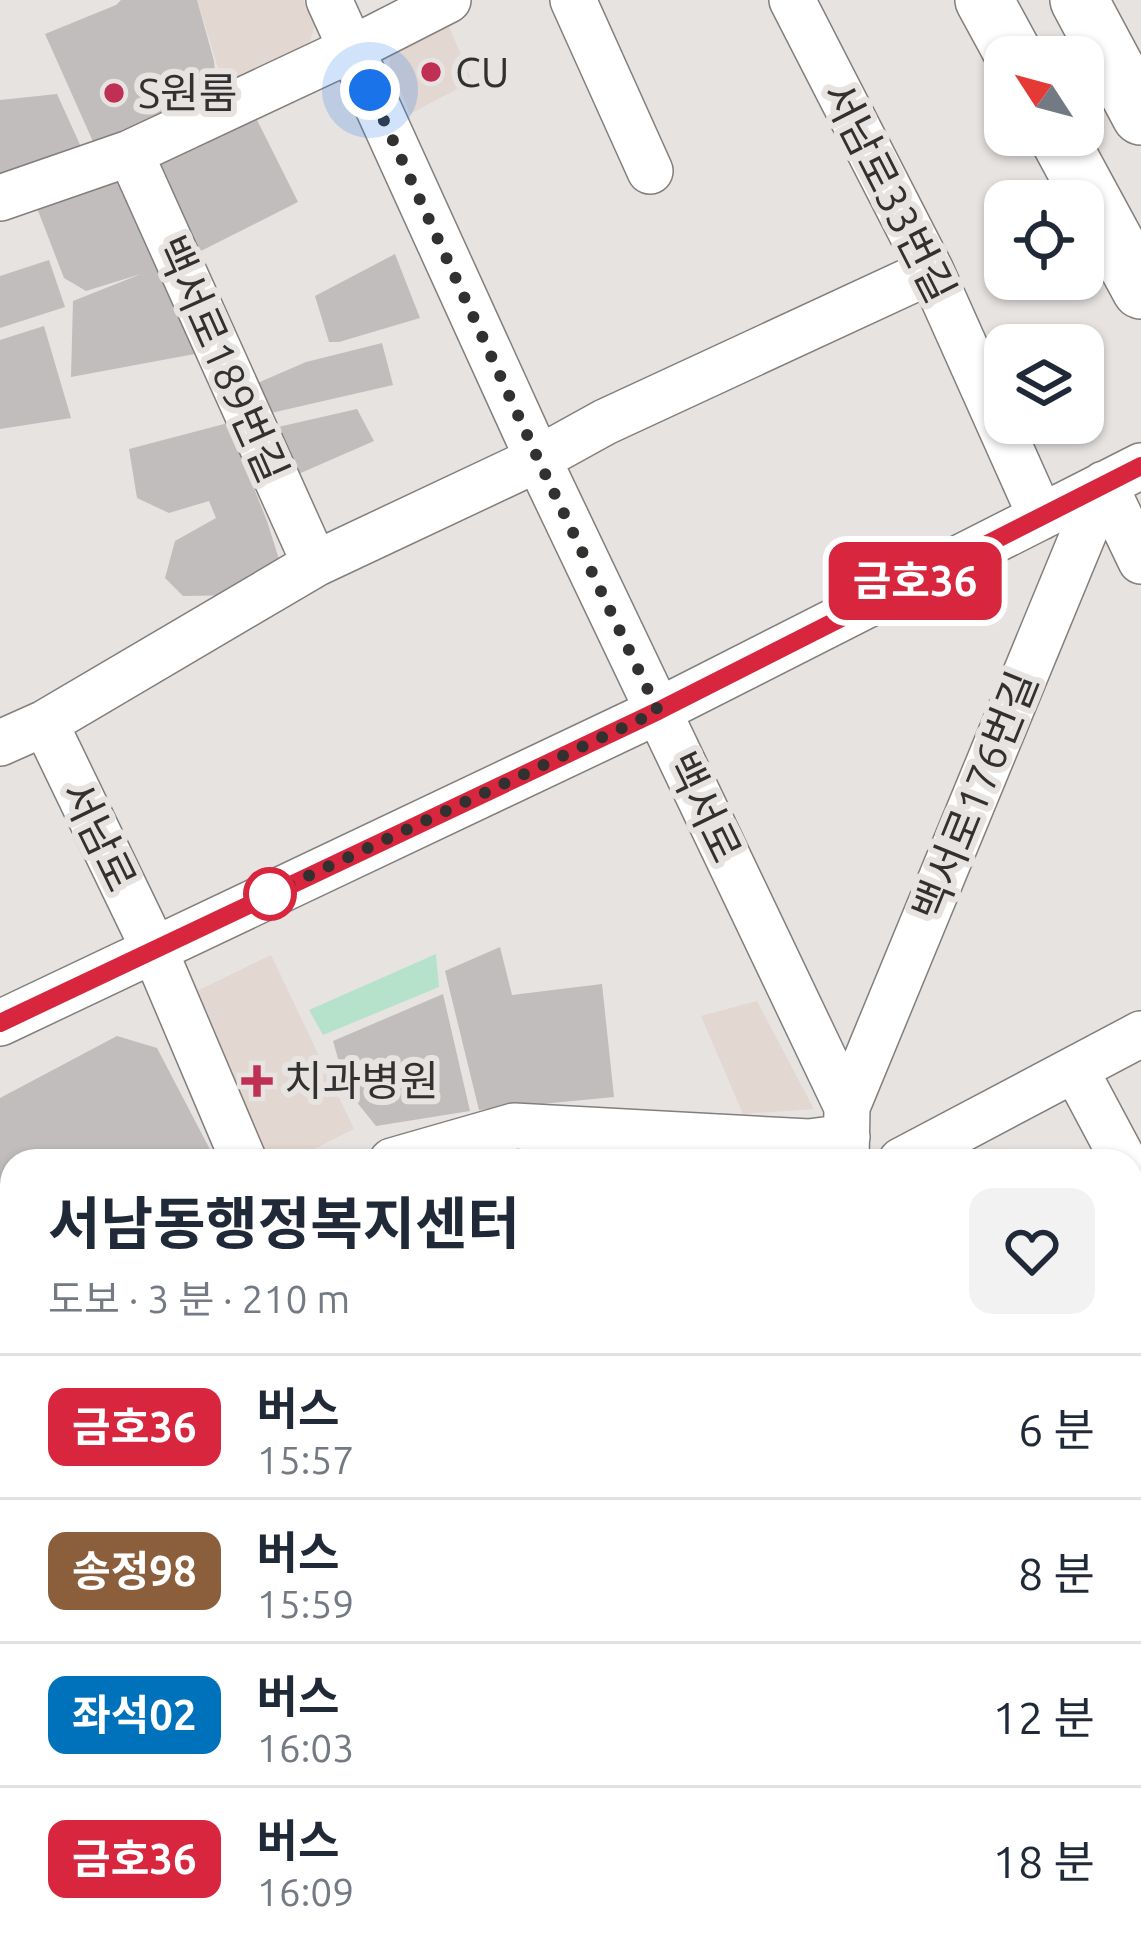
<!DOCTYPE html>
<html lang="ko">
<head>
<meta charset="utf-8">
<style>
	:root { --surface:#fff; --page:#f2f2f3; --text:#1f2937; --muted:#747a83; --line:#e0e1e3 }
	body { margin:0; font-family:Ubuntu,"Noto Sans KR",sans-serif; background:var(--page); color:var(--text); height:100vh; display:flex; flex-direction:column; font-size:45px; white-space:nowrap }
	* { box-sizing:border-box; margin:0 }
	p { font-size:39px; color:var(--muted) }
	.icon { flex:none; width:66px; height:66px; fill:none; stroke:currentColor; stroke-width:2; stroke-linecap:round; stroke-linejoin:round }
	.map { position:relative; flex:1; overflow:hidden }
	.sheet { position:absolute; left:0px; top:1149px; width:1143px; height:807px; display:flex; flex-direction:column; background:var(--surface); border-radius:36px 36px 0 0; box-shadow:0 3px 9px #0004 }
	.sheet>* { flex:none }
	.badge { padding:0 24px; border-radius:18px; font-size:42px; line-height:78px }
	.needle { width:78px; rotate:306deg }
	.fabs { position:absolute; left:984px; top:36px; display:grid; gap:24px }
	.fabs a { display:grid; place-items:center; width:120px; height:120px; border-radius:24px; background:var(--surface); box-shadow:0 3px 9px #0004; font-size:60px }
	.you { position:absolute; width:60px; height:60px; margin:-30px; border:9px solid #fff; border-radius:50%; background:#1a73e8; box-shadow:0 0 0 18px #1a73e833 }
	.map>.badge { position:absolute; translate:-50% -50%; box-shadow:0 0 0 6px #fff }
	.round { display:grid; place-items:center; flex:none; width:126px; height:126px; border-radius:24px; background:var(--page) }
	.head { display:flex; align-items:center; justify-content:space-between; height:204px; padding:0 48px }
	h1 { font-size:57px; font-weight:700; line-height:90px }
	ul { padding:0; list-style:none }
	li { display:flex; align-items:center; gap:36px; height:144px; padding:0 48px; border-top:3px solid var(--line) }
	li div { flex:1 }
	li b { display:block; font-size:45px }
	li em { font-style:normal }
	li .badge { min-width:132px; font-weight:700; text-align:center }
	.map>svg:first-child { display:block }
	.built { fill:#e2d8d1 }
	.green { fill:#b6e2cb }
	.building { fill:#c1bdbd }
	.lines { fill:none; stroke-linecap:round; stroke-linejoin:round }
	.minor-casing { stroke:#827f7d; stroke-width:48 }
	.major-casing { stroke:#827f7d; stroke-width:60 }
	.minor { stroke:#fff; stroke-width:45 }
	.major { stroke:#fff; stroke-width:57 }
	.line-casing { stroke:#fff; stroke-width:27 }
	.line { stroke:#d7263d; stroke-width:18 }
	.walk { stroke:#323130; stroke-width:12; stroke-dasharray:0 21.6 }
	.poi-dot { fill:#c03055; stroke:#e6e3e1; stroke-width:4.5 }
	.stop-dot { fill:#fff; stroke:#d7263d; stroke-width:6 }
	.labels { text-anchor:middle; stroke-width:12; stroke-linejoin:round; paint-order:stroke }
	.poi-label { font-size:42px; fill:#323130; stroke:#e6e3e1; text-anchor:start }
	.street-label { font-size:42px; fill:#323130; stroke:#e6e3e1 }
</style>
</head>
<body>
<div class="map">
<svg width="1141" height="1954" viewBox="0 0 1141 1954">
	<rect width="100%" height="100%" fill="#e6e3e1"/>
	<path class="built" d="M197 0H303L315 26 304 60 227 97Z
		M445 17 472 81 410 114 389 63 400 23Z
		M271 955 354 1129 290 1161H269L189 995Z
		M757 1001 814 1109 743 1114 701 1016Z
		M1141 1558V1954H745L747 1944H1131V1559Z"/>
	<path class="green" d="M436 954 439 987 323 1035 309 1010Z"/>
	<path class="building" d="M121 0H197L214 61 218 104 99 155 45 34 116 5Z
		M57 94 87 160 0 178V100Z
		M255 116 298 202 187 258 145 164Z
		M125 164 200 353 71 377 73 301 141 274 86 291 64 278 32 195Z
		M395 254 420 318 339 342H329L315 296Z
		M49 260 65 307 0 328V276Z
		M44 326 71 418 0 429V340Z
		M382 343 393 385 258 416 246 388 306 362Z
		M357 409 374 441 287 479 265 430Z
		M228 423 267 521 283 572 245 595 183 596 165 578 175 541 216 518 209 501 169 513 137 498 129 449Z
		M500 947 512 995 602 984 614 1097 479 1110 445 971Z
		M443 994 470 1111 376 1126 347 1090 333 1041Z
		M117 1036 157 1048 216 1161H12V1231L0 1208V1098Z
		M1131 1723 1141 1725V1954H1084L1086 1944H1131Z"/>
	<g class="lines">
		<defs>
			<path id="minor" d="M329 0 538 459 847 1107 846 1161
				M573 0 650 171
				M792 0 931 271 1041 517
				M130 153 315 564 538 459 605 422 931 271
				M0 198 130 153 352 49 448 0
				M1104 484 1141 561
				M45 723 154 949 244 1161
				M0 743 45 723 315 564
				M0 1023 658 711 1141 466
				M1075 1069 1124 1161
				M847 1107 1104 484
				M392 1161 514 1126 809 1142 847 1137
				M901 1161 1141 1034
				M0 1321 12 1315
				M1131 1545 1141 1544
				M0 1567 12 1566
				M1131 1646 1141 1648
				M797 1944 830 1950
				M127 1954 130 1944
				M408 1954 410 1944
				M721 1954 723 1944
				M986 1954 987 1944"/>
			<path id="major" d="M984 0 1015 57
				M1079 0 1141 116
				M1057 135 1141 290"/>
		</defs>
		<use href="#minor" class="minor-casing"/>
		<use href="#major" class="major-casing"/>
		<use href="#minor" class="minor"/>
		<use href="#major" class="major"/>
	</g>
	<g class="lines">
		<defs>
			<path id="line" d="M0 1023 658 711 1141 466"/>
		</defs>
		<use href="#line" class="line-casing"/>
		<use href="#line" class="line"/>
		<path class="walk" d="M270 894 658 711 538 459 370 90"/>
	</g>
	<g class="poi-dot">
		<circle cx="431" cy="72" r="12"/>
		<circle cx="114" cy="93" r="12"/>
		<path d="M251 1063h12v12h12v12h-12v12h-12v-12h-12v-12h12z"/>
	</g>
	<circle class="stop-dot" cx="270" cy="894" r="24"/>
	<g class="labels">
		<g class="poi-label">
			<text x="455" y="87">CU</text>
			<text x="138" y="108">S원룸</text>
			<text x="284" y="1096">치과병원</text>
		</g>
		<g class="street-label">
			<text transform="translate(889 192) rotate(63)" y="15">서남로33번길</text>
			<text transform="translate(222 359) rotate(66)" y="15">백서로189번길</text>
			<text transform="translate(975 796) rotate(-68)" y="15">백서로176번길</text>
			<text transform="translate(704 807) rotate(64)" y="15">백서로</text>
			<text transform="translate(99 836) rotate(64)" y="15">서남로</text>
		</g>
	</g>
</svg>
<div class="fabs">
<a><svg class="needle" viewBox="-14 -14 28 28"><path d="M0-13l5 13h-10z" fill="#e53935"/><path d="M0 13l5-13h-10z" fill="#747a83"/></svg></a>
<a><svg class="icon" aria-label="locate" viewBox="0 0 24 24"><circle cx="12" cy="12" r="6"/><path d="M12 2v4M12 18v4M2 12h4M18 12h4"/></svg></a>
<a><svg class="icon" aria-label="layers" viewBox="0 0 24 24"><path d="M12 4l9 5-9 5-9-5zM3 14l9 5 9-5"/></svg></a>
</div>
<div class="you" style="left:370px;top:90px"></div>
<b class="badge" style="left:915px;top:581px;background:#d7263d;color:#fff">금호36</b>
<section class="sheet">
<div class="head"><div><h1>서남동행정복지센터</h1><p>도보 · 3 분 · 210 m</p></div><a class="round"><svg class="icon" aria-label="heart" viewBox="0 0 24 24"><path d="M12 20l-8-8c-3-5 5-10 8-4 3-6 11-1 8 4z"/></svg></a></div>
<ul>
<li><span class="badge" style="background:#d7263d;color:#fff">금호36</span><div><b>버스</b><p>15:57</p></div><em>6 분</em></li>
<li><span class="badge" style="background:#8b5e3c;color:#fff">송정98</span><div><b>버스</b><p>15:59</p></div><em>8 분</em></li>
<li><span class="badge" style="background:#0072bc;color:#fff">좌석02</span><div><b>버스</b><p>16:03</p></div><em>12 분</em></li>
<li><span class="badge" style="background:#d7263d;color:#fff">금호36</span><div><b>버스</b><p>16:09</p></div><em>18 분</em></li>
</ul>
</section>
</div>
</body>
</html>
